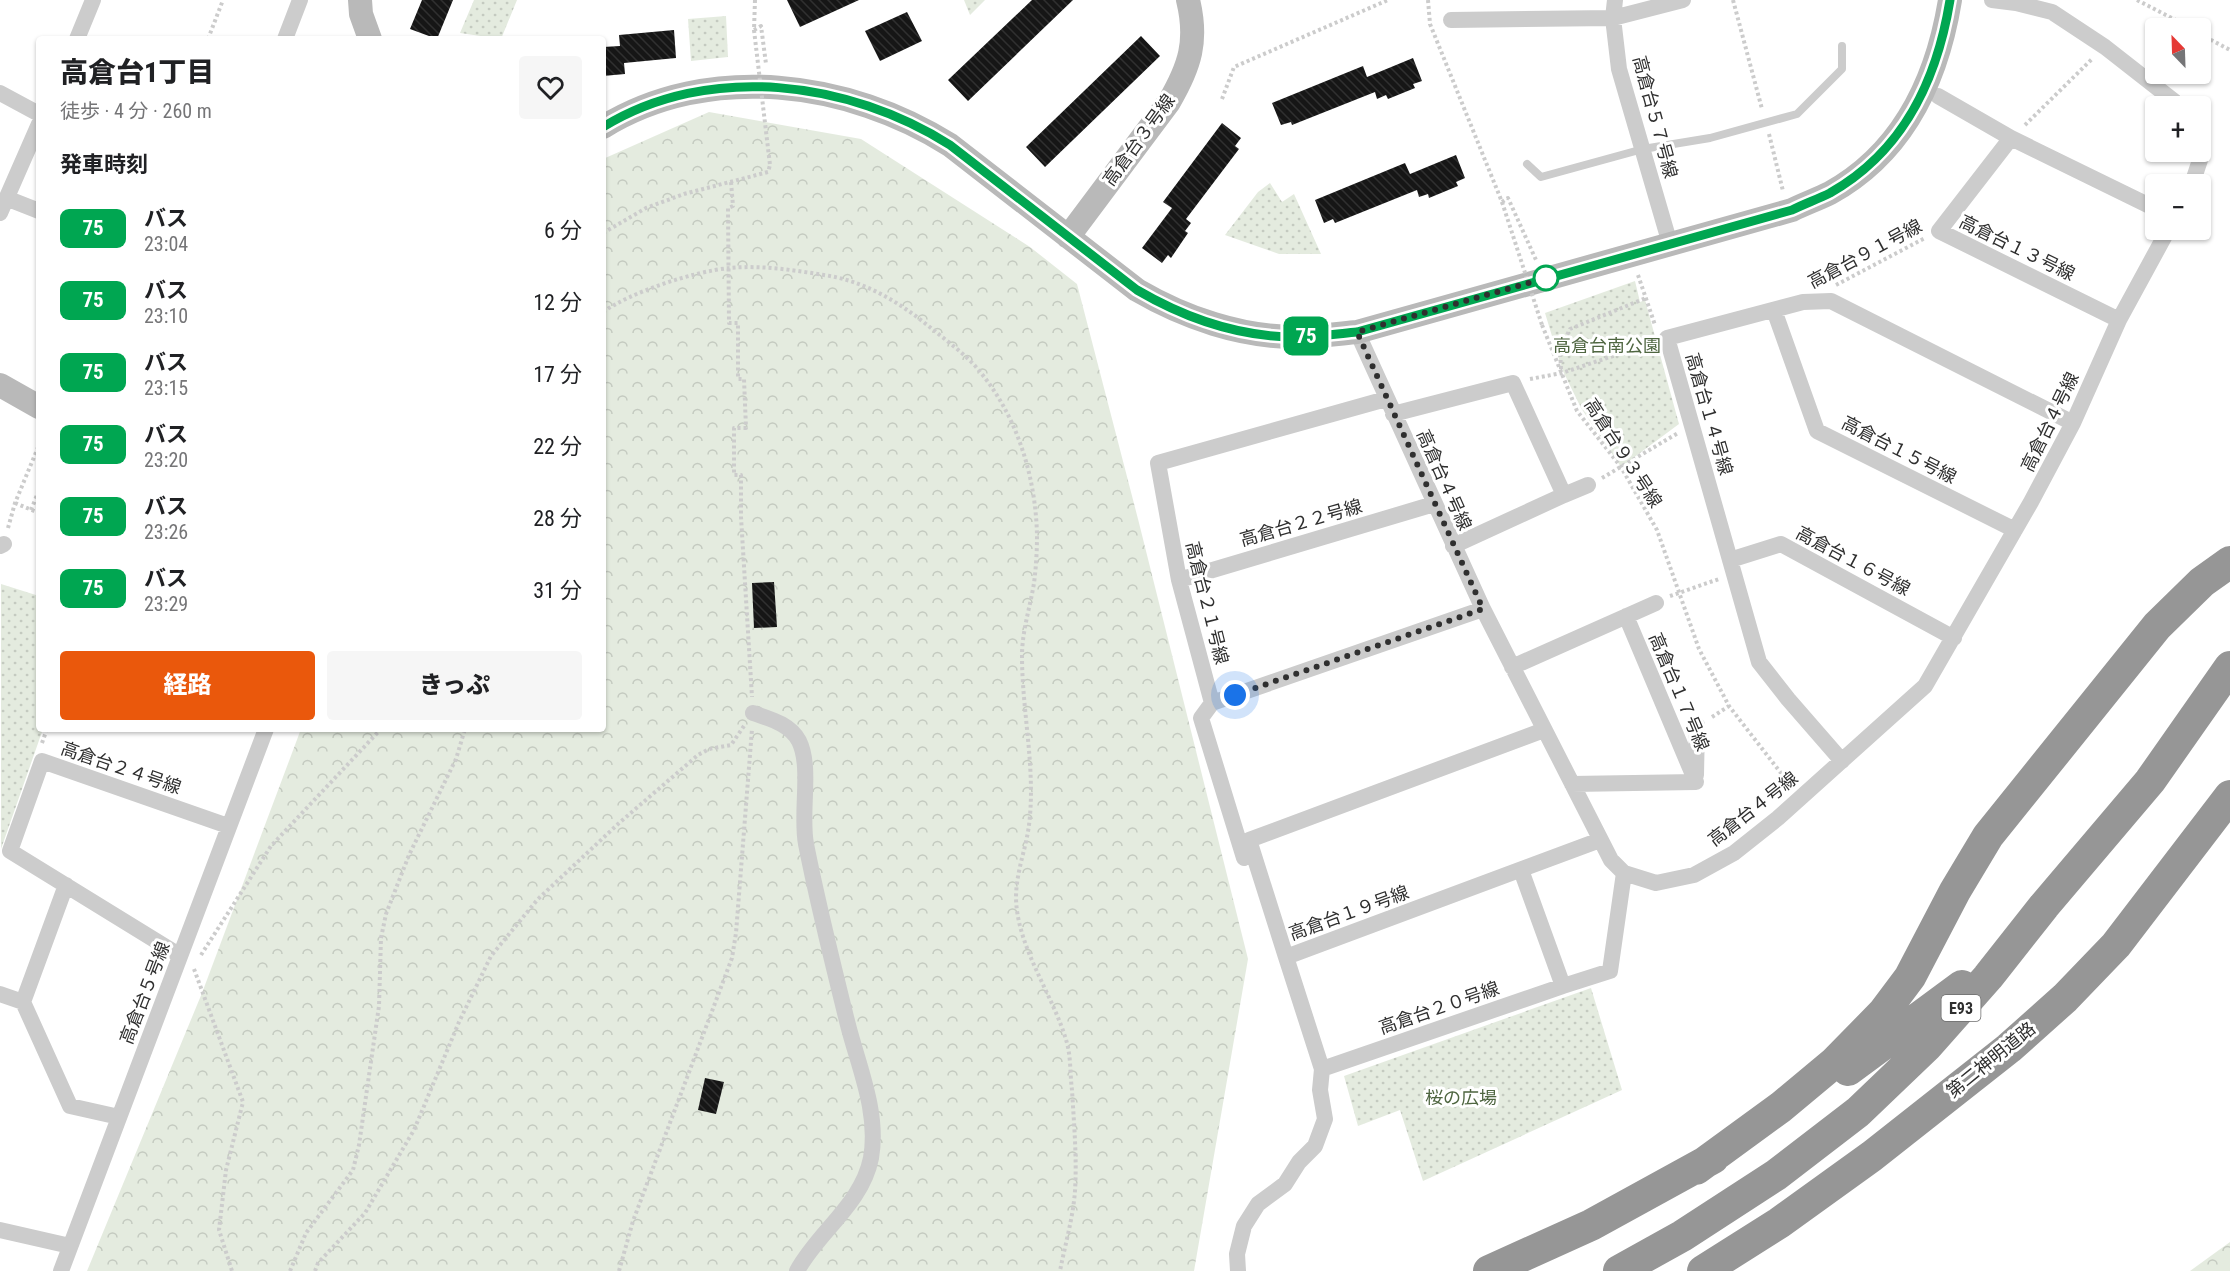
<!DOCTYPE html>
<html lang="ja">
<head>
<meta charset="utf-8">
<style>
	:root { --surface:#fff; --page:#f6f6f6; --text:#202124; --muted:#757577; --accent:#ea580c }
	body { margin:0; font-family:"Roboto Condensed","Noto Sans JP",sans-serif; background:var(--page); color:var(--text); height:100vh; display:flex; flex-direction:column; font-size:22px; white-space:nowrap }
	* { box-sizing:border-box; margin:0 }
	p { font-size:20px; color:var(--muted) }
	.icon { flex:none; width:33px; height:33px; fill:none; stroke:currentColor; stroke-width:2; stroke-linecap:round; stroke-linejoin:round }
	.map { position:relative; flex:1; overflow:hidden }
	.drawer { position:absolute; left:36px; top:36px; width:570px; height:696px; display:flex; flex-direction:column; background:var(--surface); border-radius:6px; box-shadow:0 2px 4px #0004 }
	.drawer>* { flex:none }
	.badge { padding:0 12px; border-radius:9px; font-size:21px; line-height:39px }
	.needle { width:39px; rotate:337deg }
	.tools { position:absolute; left:2145px; top:18px; display:grid; gap:12px }
	.tools a { display:grid; place-items:center; width:66px; height:66px; border-radius:6px; background:var(--surface); box-shadow:0 2px 4px #0004; font-size:30px }
	.you { position:absolute; width:30px; height:30px; margin:-15px; border:4px solid #fff; border-radius:50%; background:#1a73e8; box-shadow:0 0 0 9px #1a73e833 }
	.map>.badge { position:absolute; translate:-50% -50%; box-shadow:0 0 0 3px #fff }
	h2 { padding:0 24px; font-size:22px; line-height:54px }
	.round { display:grid; place-items:center; flex:none; width:63px; height:63px; border-radius:6px; background:var(--page) }
	.overview { display:flex; align-items:center; justify-content:space-between; height:102px; padding:0 24px }
	h1 { font-size:28px; font-weight:800; line-height:45px }
	.button { display:flex; gap:12px; margin-top:auto; padding:12px 24px }
	.button a { flex:1; height:69px; border-radius:6px; background:var(--accent); color:#fff; font-size:24px; font-weight:800; line-height:69px; text-align:center }
	.button a+a { background:var(--page); color:var(--text) }
	ul { padding:0; list-style:none }
	li { display:flex; align-items:center; gap:18px; height:72px; padding:0 24px }
	li div { flex:1 }
	li b { display:block; font-size:22px }
	li em { font-style:normal }
	li .badge { min-width:66px; font-weight:700; text-align:center }
	.map>svg:first-child { display:block }
	.forest { fill:url(#forest-crowns) }
	.park { fill:url(#park-dots) }
	.building { fill:url(#building-back-hatch) }
	.lines { fill:none; stroke-linecap:round; stroke-linejoin:round }
	.path { stroke:#ccc; stroke-width:4; stroke-dasharray:3 3; stroke-linecap:butt }
	.lane { stroke:#ccc; stroke-width:8 }
	.street { stroke:#ccc; stroke-width:16 }
	.secondary { stroke:#b9b9b9; stroke-width:24 }
	.highway { stroke:#969696; stroke-width:32 }
	.path-bridge { stroke:#ccc; stroke-width:4; stroke-dasharray:3 3; stroke-linecap:butt }
	.line-casing { stroke:#fff; stroke-width:14 }
	.line { stroke:#00a651; stroke-width:9 }
	.walk { stroke:#2f2f2f; stroke-width:6; stroke-dasharray:0 10.8 }
	.stop-dot { fill:#fff; stroke:#00a651; stroke-width:3 }
	.labels { text-anchor:middle; stroke-width:6; stroke-linejoin:round; paint-order:stroke }
	.shield { fill:#fff; stroke:#6d6d6d; stroke-width:1.5 }
	.shield-label { font-size:16px; font-weight:bold; fill:#2f2f2f }
	.street-label { font-size:18px; fill:#2f2f2f; stroke:#fff }
	.park-label { font-size:18px; fill:#4f6641; stroke:#fff }
</style>
</head>
<body>
<div class="map">
<svg width="2230" height="1271" viewBox="0 0 2230 1271">
	<defs>
		<pattern id="forest-crowns" width="20" height="18" patternUnits="userSpaceOnUse" patternTransform="scale(1.5)"><rect width="20" height="18" fill="#e4ebdf"/><path d="M2 6a3 3 0 1 1 6 0M12 15a3 3 0 1 1 6 0" fill="none" stroke="#c4cac0"/></pattern>
		<pattern id="park-dots" width="8" height="8" patternUnits="userSpaceOnUse" patternTransform="scale(1.5)"><rect width="8" height="8" fill="#e4ebdf"/><path d="M2 2h.1M6 6h.1" fill="none" stroke="#c4cac0" stroke-width="1.8" stroke-linecap="round"/></pattern>
		<pattern id="building-back-hatch" width="6" height="6" patternUnits="userSpaceOnUse" patternTransform="scale(1.5)"><rect width="6" height="6" fill="#161616"/><path d="M-1 5l2 2M0 0l6 6M5-1l2 2" fill="none" stroke="#303030"/></pattern>
	</defs>
	<rect width="100%" height="100%" fill="#fff"/>
	<path class="forest" d="M709 112 861 139 1030 247 1077 284 1138 519 1248 959 1194 1271H87L202 993 301 729H603V159Z
		M2230 1242V1271H2190Z"/>
	<path class="park" d="M474 0H517L501 39 460 33Z
		M964 0H985L970 15Z
		M726 16 728 57 691 61 688 19Z
		M1270 183 1282 202 1294 194 1321 254H1279L1225 235 1258 192Z
		M1635 281 1640 302 1645 300 1679 424 1621 467 1581 408 1562 369 1545 313Z
		M1 584 39 596V729H43L1 849Z
		M1591 988 1622 1090 1423 1181 1400 1110 1358 1126 1344 1076Z"/>
	<path class="building" d="M422 0H453L437 39 410 29Z
		M787 0H859L800 27Z
		M1032 0H1073L968 101 948 80Z
		M907 12 922 41 880 61 865 31Z
		M674 30 676 58 624 63 625 74 603 76V47L620 46 619 35Z
		M1141 36 1160 56 1045 167 1026 147Z
		M1413 58 1422 81 1413 84 1415 88 1388 99 1386 95 1377 99 1375 92 1292 125 1291 122 1281 125 1272 103 1363 66 1367 77Z
		M1222 123 1241 138 1235 146 1239 149 1186 219 1191 223 1185 231 1188 233 1171 258 1168 255 1162 263 1142 248 1172 208 1163 202Z
		M1456 155 1465 178 1456 182 1458 186 1429 198 1428 194 1419 197 1417 190 1335 223 1333 219 1324 223 1315 200 1405 163 1410 174Z
		M774 582 777 627 754 628 752 583Z
		M705 1078 724 1082 716 1114 698 1110Z"/>
	<g class="lines">
		<path class="path" d="M755 0 754 30 761 26 766 64
			M1428 0 1430 24 1502 202 1508 198 1536 260
			M1733 0 1762 109
			M2137 0 2191 28
			M2200 34 2230 50
			M208 39 223 0
			M1222 99 1234 67 1388 0
			M2025 125 2092 59
			M1769 134 1783 191
			M731 182 733 206 728 208 729 323H738V379H744L746 428H734V475H741V517L752 697
			M603 233 646 208 684 194 768 172 770 165
			M1638 275 1655 325
			M1836 285 1925 238
			M603 312C631 292 695 271 730 268 761 265 793 270 824 275 865 281 899 302 931 328 948 342 968 356 981 373 1018 418 1036 479 1037 536 1037 551 1036 568 1034 583 1030 608 1022 631 1022 656 1022 712 1036 769 1029 825 1026 849 1016 872 1016 898 1017 948 1054 996 1067 1043 1071 1058 1070 1075 1072 1090 1074 1124 1077 1158 1075 1191 1073 1218 1065 1245 1060 1271
			M1542 325 1577 411 1621 467 1657 530 1699 649 1729 706 1791 786
			M1561 369 1560 349 1570 329 1646 298
			M1530 379 1562 373 1652 343
			M1602 478 1678 433
			M15 503 39 513
			M31 510 39 490
			M8 528 15 503 39 445
			M1670 596 1719 579
			M1712 717 1729 706
			M42 743 47 729
			M201 955 271 846 381 729
			M194 969 243 1102 226 1170 219 1230 232 1271
			M290 1271 306 1233 353 1170 359 1145 379 1006 381 938 386 914 409 855 456 759 465 729
			M315 1271 318 1263 365 1213 414 1130 459 1022 491 956 538 899 618 824 698 755 709 749 731 745 744 726
			M619 1271 633 1221 732 958 736 933 752 729"/>
		<path class="lane" d="M1527 164 1541 177 1643 149 1710 138 1797 114 1842 69V46"/>
		<path class="street" d="M1615 0 1613 18 1619 69 1670 244
			M1992 0 2016 3 2052 12 2105 47 2174 101 2178 106
			M1451 20 1613 18 1683 0
			M77 39 93 0
			M285 39 300 0
			M0 93 39 114
			M1938 96 2011 138
			M2192 184 2203 151 2200 144
			M6 198 39 211
			M0 213 39 124
			M1774 310 1817 431 2015 530
			M2119 320 1939 231 2011 138 2156 209
			M1357 332 1483 609 1611 860 1624 873 1656 883 1694 875 1734 853 1778 818 1925 686 2031 502 2073 423 2119 320 2168 230
			M1386 399 1158 463 1179 580 1212 703 1483 609
			M1393 414 1513 383 1564 495 1453 546
			M1564 495 1588 485
			M0 546 4 544
			M1730 560 1781 544 1954 638
			M1179 580 1434 504
			M1512 667 1656 603
			M1212 703 1201 718 1244 858
			M753 713C770 719 790 724 799 741 812 767 800 813 806 844 818 905 833 965 848 1025 859 1068 879 1113 871 1158 862 1204 818 1232 797 1271
			M1544 730 1249 840 1286 957 1600 840
			M1842 761 1788 699 1759 662 1667 338 1803 302 1831 301 2073 423
			M1696 775 1697 725
			M1572 784 1696 782 1626 616
			M179 955 10 851 42 761 228 826
			M1286 957 1322 1069 1563 986 1521 870
			M1563 986 1610 971 1624 873
			M0 994 23 1002 70 1106 119 1117
			M23 1002 66 885
			M0 1230 70 1246
			M61 1271 266 729
			M1238 1271 1237 1254 1244 1226 1258 1204 1285 1184 1299 1162 1315 1146 1325 1119 1320 1090 1322 1069"/>
		<path class="secondary" d="M360 0 361 14 370 39
			M603 127C709 62 849 81 950 145L1137 290C1185 318 1241 337 1296 337 1316 337 1337 334 1357 332L1792 210C1804 204 1818 199 1830 193 1904 152 1937 80 1950 0
			M1068 237 1169 102C1190 66 1198 41 1188 0
			M0 385 39 407"/>
		<path class="highway" d="M1848 1070 1962 986
			M1696 1169 1781 1107 1835 1062 1883 1013 1910 977 1955 891 1988 836 2157 626 2202 582 2230 562
			M1489 1271 1591 1225 1713 1158
			M1619 1271 1682 1236 1776 1175 1858 1112 1927 1046 1988 977 2044 906 2150 781 2230 667
			M1703 1271 1779 1223 1872 1156 2009 1048 2065 998 2116 945 2230 796"/>
		<path class="path-bridge" d="M754 30 770 165
			M1502 202 1542 325"/>
	</g>
	<g class="lines">
		<defs>
			<path id="line" d="M603 127C709 62 849 81 950 145L1137 290C1185 318 1240 337 1296 337 1316 337 1337 334 1357 332L1792 210C1804 204 1818 199 1830 193 1904 151 1937 80 1950 0"/>
		</defs>
		<use href="#line" class="line-casing"/>
		<use href="#line" class="line"/>
		<path class="walk" d="M1235 695 1483 609 1357 332 1546 278"/>
	</g>
	<circle class="stop-dot" cx="1546" cy="278" r="12"/>
	<g class="labels">
		<rect class="shield" x="1941.5" y="995" width="39" height="26" rx="4.5"/>
		<g class="shield-label">
			<text x="1961" y="1014">E93</text>
		</g>
		<g class="street-label">
			<text transform="translate(1655 117) rotate(75)" y="6">高倉台５７号線</text>
			<text transform="translate(1139 140) rotate(-54)" y="6">高倉台３号線</text>
			<text transform="translate(2017 248) rotate(26)" y="6">高倉台１３号線</text>
			<text transform="translate(1865 254) rotate(-28)" y="6">高倉台９１号線</text>
			<text transform="translate(1709 414) rotate(74)" y="6">高倉台１４号線</text>
			<text transform="translate(2050 422) rotate(-64)" y="6">高倉台４号線</text>
			<text transform="translate(1899 450) rotate(27)" y="6">高倉台１５号線</text>
			<text transform="translate(1623 453) rotate(57)" y="6">高倉台９３号線</text>
			<text transform="translate(1444 480) rotate(66)" y="6">高倉台４号線</text>
			<text transform="translate(1301 523) rotate(-16)" y="6">高倉台２２号線</text>
			<text transform="translate(1853 561) rotate(28)" y="6">高倉台１６号線</text>
			<text transform="translate(1207 603) rotate(76)" y="6">高倉台２１号線</text>
			<text transform="translate(1679 692) rotate(67)" y="6">高倉台１７号線</text>
			<text transform="translate(121 768) rotate(19)" y="6">高倉台２４号線</text>
			<text transform="translate(1753 809) rotate(-38)" y="6">高倉台４号線</text>
			<text transform="translate(1349 913) rotate(-20)" y="6">高倉台１９号線</text>
			<text transform="translate(145 993) rotate(-69)" y="6">高倉台５号線</text>
			<text transform="translate(1439 1008) rotate(-19)" y="6">高倉台２０号線</text>
			<text transform="translate(1991 1060) rotate(-39)" y="6">第二神明道路</text>
		</g>
		<g class="park-label">
			<text x="1607" y="352">高倉台南公園</text>
			<text x="1461" y="1104">桜の広場</text>
		</g>
	</g>
</svg>
<div class="tools">
<a><svg class="needle" viewBox="-14 -14 28 28"><path d="M0-13l5 13h-10z" fill="#e53935"/><path d="M0 13l5-13h-10z" fill="#757577"/></svg></a>
<a>+</a>
<a>−</a>
</div>
<div class="you" style="left:1235px;top:695px"></div>
<b class="badge" style="left:1306px;top:336px;background:#00a651;color:#fff">75</b>
<section class="drawer">
<div class="overview"><div><h1>高倉台1丁目</h1><p>徒歩 · 4 分 · 260 m</p></div><a class="round"><svg class="icon" aria-label="heart" viewBox="0 0 24 24"><path d="M12 20l-8-8c-3-5 5-10 8-4 3-6 11-1 8 4z"/></svg></a></div>
<h2>発車時刻</h2>
<ul>
<li><span class="badge" style="background:#00a651;color:#fff">75</span><div><b>バス</b><p>23:04</p></div><em>6 分</em></li>
<li><span class="badge" style="background:#00a651;color:#fff">75</span><div><b>バス</b><p>23:10</p></div><em>12 分</em></li>
<li><span class="badge" style="background:#00a651;color:#fff">75</span><div><b>バス</b><p>23:15</p></div><em>17 分</em></li>
<li><span class="badge" style="background:#00a651;color:#fff">75</span><div><b>バス</b><p>23:20</p></div><em>22 分</em></li>
<li><span class="badge" style="background:#00a651;color:#fff">75</span><div><b>バス</b><p>23:26</p></div><em>28 分</em></li>
<li><span class="badge" style="background:#00a651;color:#fff">75</span><div><b>バス</b><p>23:29</p></div><em>31 分</em></li>
</ul>
<div class="button"><a>経路</a><a>きっぷ</a></div>
</section>
</div>
</body>
</html>
